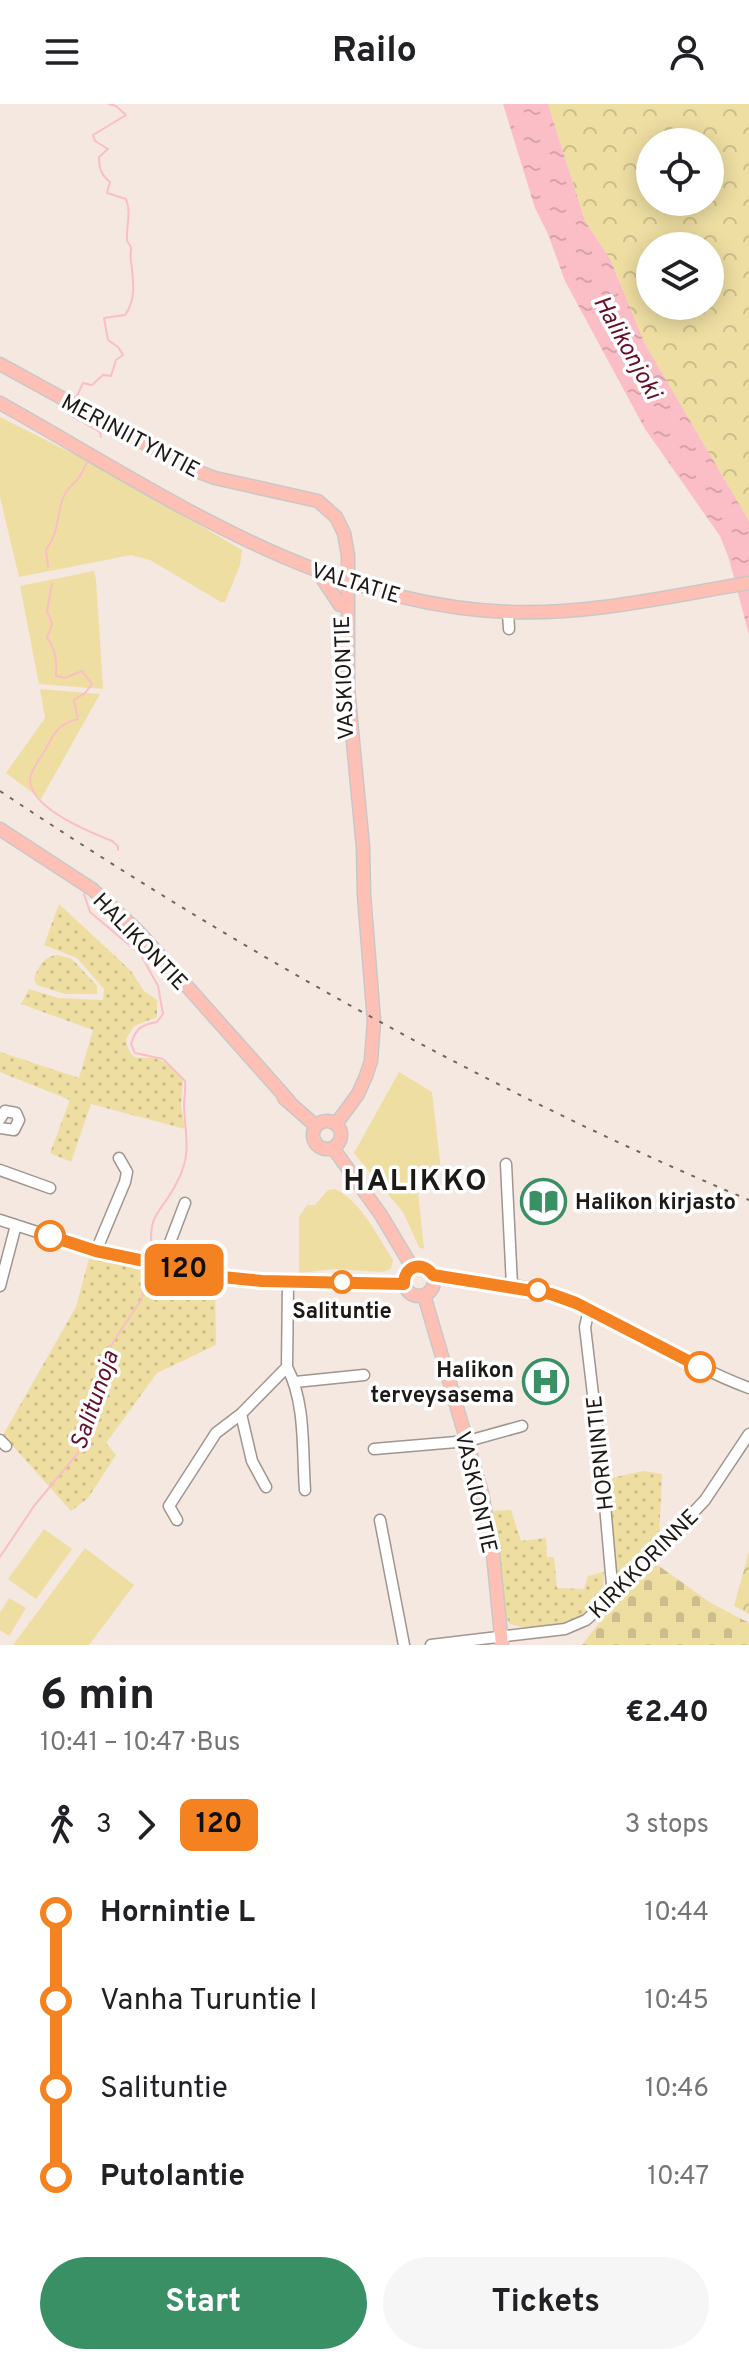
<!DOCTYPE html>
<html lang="en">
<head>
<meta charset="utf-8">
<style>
	:root { --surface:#fff; --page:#f6f6f6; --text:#202124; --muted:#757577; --accent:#399065 }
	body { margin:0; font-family:Overpass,sans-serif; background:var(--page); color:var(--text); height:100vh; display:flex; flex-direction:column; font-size:30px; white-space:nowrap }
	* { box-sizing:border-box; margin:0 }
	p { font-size:26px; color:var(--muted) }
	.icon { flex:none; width:44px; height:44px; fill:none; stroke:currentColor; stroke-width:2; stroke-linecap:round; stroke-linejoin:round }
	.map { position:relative; height:1541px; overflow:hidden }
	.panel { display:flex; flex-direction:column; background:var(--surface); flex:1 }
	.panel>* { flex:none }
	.badge { padding:0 16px; border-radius:12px; font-size:28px; line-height:52px }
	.controls { position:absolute; left:636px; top:24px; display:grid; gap:16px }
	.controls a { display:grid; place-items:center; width:88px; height:88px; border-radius:50%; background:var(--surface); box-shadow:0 4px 20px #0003; font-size:40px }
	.map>.badge { position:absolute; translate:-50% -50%; box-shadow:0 0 0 4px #fff }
	.legs { display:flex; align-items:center; gap:12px; height:88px; padding:0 40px; font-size:26px }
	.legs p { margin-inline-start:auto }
	.headline { display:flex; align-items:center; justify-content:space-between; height:136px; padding:0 40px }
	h1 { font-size:44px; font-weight:700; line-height:60px }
	.cta { display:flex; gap:16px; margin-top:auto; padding:16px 40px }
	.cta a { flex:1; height:92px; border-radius:48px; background:var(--accent); color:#fff; font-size:32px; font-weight:700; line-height:92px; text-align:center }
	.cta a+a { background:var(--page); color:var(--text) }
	ul { padding:0 40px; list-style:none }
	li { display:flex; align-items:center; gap:28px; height:88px; font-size:30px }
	li i { display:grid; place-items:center; width:12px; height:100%; margin:0 10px; background:currentColor }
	li i::after { content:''; width:20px; height:20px; margin:-10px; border:6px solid; border-radius:50%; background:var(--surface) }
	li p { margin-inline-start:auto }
	li:first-child i { background:linear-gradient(#0000 50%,currentColor 0) }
	li:last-child i { background:linear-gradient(currentColor 50%,#0000 0) }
	header { display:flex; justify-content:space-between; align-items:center; height:104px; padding:0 40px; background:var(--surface); font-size:36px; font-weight:700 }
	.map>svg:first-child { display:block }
	.grass { fill:#eedea2 }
	.forest { fill:url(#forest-crowns); fill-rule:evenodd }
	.cemetery { fill:url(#cemetery-stones) }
	.park { fill:url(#park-dots) }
	.water { fill:url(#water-ripples) }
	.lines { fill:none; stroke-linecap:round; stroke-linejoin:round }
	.stream { stroke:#fbbec6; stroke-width:2 }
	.minor-casing { stroke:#a0958f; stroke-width:13 }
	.major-casing { stroke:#c9c8c7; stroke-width:15 }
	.minor { stroke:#fff; stroke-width:10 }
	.major { stroke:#fec0b5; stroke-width:12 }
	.rail { stroke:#6e6764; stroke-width:2; stroke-dasharray:4 8; stroke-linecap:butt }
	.line-1-casing { stroke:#fff; stroke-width:18 }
	.line-1 { stroke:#f58220; stroke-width:12 }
	.stop-1-dot { fill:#fff; stroke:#f58220; stroke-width:4 }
	.labels { text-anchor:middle; stroke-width:7; stroke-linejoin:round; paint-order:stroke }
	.street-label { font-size:22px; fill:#1d1917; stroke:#fff }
	.poi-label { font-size:22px; font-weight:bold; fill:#1d1917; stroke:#fff; text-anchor:start }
	.stop-label { font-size:22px; font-weight:bold; fill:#1d1917; stroke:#fff }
	.water-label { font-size:24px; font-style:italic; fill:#651029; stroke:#fff }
	.district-label { font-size:30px; font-weight:bold; letter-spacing:2px; fill:#1d1917; stroke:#fff }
</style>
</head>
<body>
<header><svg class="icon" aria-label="menu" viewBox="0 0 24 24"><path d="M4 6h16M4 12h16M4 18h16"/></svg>Railo<svg class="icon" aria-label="person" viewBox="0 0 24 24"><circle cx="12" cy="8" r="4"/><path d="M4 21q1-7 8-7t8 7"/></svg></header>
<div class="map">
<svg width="749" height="1541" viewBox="0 0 749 1541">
	<defs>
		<pattern id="forest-crowns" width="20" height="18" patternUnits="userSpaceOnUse" patternTransform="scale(2)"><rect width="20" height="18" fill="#eedea2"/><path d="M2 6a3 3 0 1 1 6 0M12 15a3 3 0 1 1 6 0" fill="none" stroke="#ccbe8b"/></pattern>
		<pattern id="cemetery-stones" width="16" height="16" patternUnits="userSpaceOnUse" patternTransform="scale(2)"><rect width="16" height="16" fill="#eedea2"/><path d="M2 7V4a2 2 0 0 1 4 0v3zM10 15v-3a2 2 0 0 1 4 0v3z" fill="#ccbe8b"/></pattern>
		<pattern id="park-dots" width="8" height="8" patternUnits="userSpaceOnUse" patternTransform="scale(2)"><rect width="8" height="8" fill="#eedea2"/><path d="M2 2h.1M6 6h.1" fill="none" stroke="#ccbe8b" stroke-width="1.8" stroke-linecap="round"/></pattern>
		<pattern id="water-ripples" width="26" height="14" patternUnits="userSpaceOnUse" patternTransform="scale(2)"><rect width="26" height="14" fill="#fbbec6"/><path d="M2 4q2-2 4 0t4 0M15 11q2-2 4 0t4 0" fill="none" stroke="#d7a3a9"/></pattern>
	</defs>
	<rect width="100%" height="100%" fill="#f4e8e1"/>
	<path class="grass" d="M0 313 105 366 242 446 240 461 225 498H221L150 456 131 451 19 473 0 393Z
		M94 467 96 476 103 585 39 580 20 482Z
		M40 585 100 590 41 695 6 669 45 614Z
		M399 968 432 988 441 1066 416 1069 424 1145 419 1143 403 1108 354 1049Z
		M335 1085C362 1098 377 1132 393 1156L391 1165 383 1168 335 1165 299 1169V1113L307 1101H315L328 1086Z
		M44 1425 72 1445 36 1495 8 1475Z
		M85 1444 134 1481 89 1541H13Z
		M9 1494 26 1504 9 1532 0 1526V1509Z"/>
	<path class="forest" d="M548 0H749V417L645 240 610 155 585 117ZM650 38H710V98H650ZM650 142H710V202H650Z
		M749 1447V1510L734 1502Z"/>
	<path class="cemetery" d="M649 1455 711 1499 749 1519V1541H582Z"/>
	<path class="park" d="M59 800 131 867 144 887 157 896V913L134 922 126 935C132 966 142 947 162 957 169 961 177 970 183 975L181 1002 185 1025 91 1000 71 1058 50 1049 70 996 0 968V948L79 974 93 926 21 900 29 885 58 894 103 896 104 885 77 854 44 841Z
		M57 851 72 855 97 882V890H65L37 881 34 875C39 862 43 853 57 851Z
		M90 1151 142 1167 215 1181 216 1241 157 1269 106 1339 116 1351 88 1394 71 1407 3 1331 76 1203Z
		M643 1367 662 1370 659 1435 616 1481 607 1375Z
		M511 1406 521 1437 546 1434 547 1453H554L557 1484 584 1485 588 1472 604 1468 603 1494C579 1519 545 1531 510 1520L506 1513 489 1407Z"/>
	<path class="water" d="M503 0H548L585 117 610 155 645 240 749 417V531L729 455 720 432 645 325 565 177 548 130 535 104Z"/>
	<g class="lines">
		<path class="stream" d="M76 294 83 279 92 281 103 271 111 272 116 256 123 251 118 243 108 236 104 214 125 211C137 195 133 175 131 157 130 153 131 148 131 144 129 136 126 141 127 132 127 118 131 108 126 95L107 89 110 78C101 71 99 64 99 53L108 45 95 37 93 31 126 11 116 2 109 0
			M68 310 100 328 101 333
			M48 463 46 446C59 427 56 417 62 397 65 387 71 382 77 376 81 372 84 364 87 359
			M52 480 47 507 52 520 47 534C56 544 57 558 56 572L65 574 82 567 92 580 85 589 74 596 78 615C56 621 55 629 44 648 39 656 31 666 30 675 29 704 90 728 112 737L118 742V746
			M84 790 90 808 141 851 158 882 163 910 157 918C141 921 136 924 131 940L135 949 163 955 185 977C186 986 184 993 184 1002 185 1030 192 1049 178 1076 162 1111 147 1105 152 1150
			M0 1453 34 1402 78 1349 98 1276 110 1243 141 1196 149 1171"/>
		<defs>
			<path id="minor" d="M508 508 509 525
				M0 1015 5 1007 16 1009 19 1016 14 1026 0 1024
				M506 1060 512 1182
				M0 1066 50 1084
				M0 1116 96 1147 222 1173 262 1177 404 1180
				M96 1147 125 1078 127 1068 119 1054
				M161 1162 185 1099
				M433 1171C473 1177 516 1178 554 1191 622 1214 681 1259 749 1284
				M0 1182 16 1121
				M589 1206 585 1223 602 1367 613 1492
				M287 1263C306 1299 302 1346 305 1386
				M295 1278 364 1271
				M241 1310 252 1357 266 1383
				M0 1336 6 1342
				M374 1345 468 1337 522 1322
				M177 1416 169 1402 216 1329 241 1310 287 1263 288 1178
				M380 1416 404 1541
				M431 1541 565 1525 586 1516 613 1492 650 1449 676 1427 705 1396 749 1330"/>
			<path id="major" d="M0 260 191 365 215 374 318 397 336 413 344 429 348 451V585L363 743 364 791 374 917 371 957 366 972 358 990 336 1020
				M0 299C161 389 319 501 509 508 590 511 670 492 749 479
				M318 468 340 501
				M0 725 92 785 137 826 289 997
				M284 994 316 1022
				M313 1031a14 14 0 1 1 28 0a14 14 0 1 1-28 0Z
				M333 1044 381 1111 412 1163
				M404 1177a15 15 0 1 1 30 0a15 15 0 1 1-30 0Z
				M424 1191 482 1389 493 1450 502 1541"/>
		</defs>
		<use href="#minor" class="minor-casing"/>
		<use href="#major" class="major-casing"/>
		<use href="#minor" class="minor"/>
		<use href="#major" class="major"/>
		<path class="rail" d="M0 687C237 845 486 986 749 1096"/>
	</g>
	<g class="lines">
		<defs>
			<path id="line-1" d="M50 1132 96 1147 222 1173 262 1177 404 1180C404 1162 422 1156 433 1171L551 1190 576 1199 700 1263"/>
		</defs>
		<use href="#line-1" class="line-1-casing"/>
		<use href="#line-1" class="line-1"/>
	</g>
	<defs>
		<symbol id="library-ring" viewBox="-11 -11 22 22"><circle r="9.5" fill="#fff" stroke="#399065" stroke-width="1.5"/><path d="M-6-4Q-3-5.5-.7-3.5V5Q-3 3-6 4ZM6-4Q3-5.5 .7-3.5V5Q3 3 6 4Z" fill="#399065"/></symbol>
		<symbol id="hospital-ring" viewBox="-11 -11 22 22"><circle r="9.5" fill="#fff" stroke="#399065" stroke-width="1.5"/><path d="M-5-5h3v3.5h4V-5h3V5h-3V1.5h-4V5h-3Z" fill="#399065"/></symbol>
	</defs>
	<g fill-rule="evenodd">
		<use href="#library-ring" x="518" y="1072" width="51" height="51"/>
		<use href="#hospital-ring" x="520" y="1252" width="51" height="51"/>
	</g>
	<g class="stop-1-dot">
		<circle cx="50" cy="1132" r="14"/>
		<circle cx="342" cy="1178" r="10"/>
		<circle cx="538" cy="1186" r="10"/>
		<circle cx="700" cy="1263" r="14"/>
	</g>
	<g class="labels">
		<g class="street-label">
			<text transform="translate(131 331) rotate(28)" y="8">MERINIITYNTIE</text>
			<text transform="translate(356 478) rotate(17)" y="8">VALTATIE</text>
			<text transform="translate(343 574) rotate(-92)" y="8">VASKIONTIE</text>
			<text transform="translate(141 837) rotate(46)" y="8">HALIKONTIE</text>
			<text transform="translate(599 1349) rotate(-96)" y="8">HORNINTIE</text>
			<text transform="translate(477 1388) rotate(77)" y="8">VASKIONTIE</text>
			<text transform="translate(643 1459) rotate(-45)" y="8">KIRKKORINNE</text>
		</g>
		<g class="poi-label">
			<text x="575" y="1105">Halikon kirjasto</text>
			<text x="514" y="1273" text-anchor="end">Halikon<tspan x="514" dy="25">terveysasema</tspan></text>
		</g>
		<g class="stop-label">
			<text x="342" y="1214">Salituntie</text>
		</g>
		<g class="water-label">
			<text transform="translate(628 243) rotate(61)" y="8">Halikonjoki</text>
			<text transform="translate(94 1296) rotate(-71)" y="8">Salitunoja</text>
		</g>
		<g class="district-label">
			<text x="416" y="1086">HALIKKO</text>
		</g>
	</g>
</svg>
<div class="controls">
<a><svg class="icon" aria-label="locate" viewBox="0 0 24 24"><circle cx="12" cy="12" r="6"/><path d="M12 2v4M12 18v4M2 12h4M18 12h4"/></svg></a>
<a><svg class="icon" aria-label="layers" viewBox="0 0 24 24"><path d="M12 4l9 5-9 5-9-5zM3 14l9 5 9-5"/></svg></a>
</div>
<b class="badge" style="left:184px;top:1166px;background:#f58220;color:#111">120</b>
</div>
<section class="panel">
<div class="headline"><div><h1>6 min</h1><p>10:41 – 10:47 · Bus</p></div><b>€2.40</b></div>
<div class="legs"><svg class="icon" aria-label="walk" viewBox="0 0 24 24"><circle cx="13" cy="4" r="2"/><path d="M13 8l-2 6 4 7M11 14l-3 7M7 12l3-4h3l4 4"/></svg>3<svg class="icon" aria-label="forward" viewBox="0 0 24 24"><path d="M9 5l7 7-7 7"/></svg><b class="badge" style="background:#f58220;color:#111">120</b><p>3 stops</p></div>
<ul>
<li><i style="color:#f58220"></i><b>Hornintie L</b><p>10:44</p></li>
<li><i style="color:#f58220"></i><span>Vanha Turuntie I</span><p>10:45</p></li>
<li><i style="color:#f58220"></i><span>Salituntie</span><p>10:46</p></li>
<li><i style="color:#f58220"></i><b>Putolantie</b><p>10:47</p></li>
</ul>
<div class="cta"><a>Start</a><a>Tickets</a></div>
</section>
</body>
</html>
